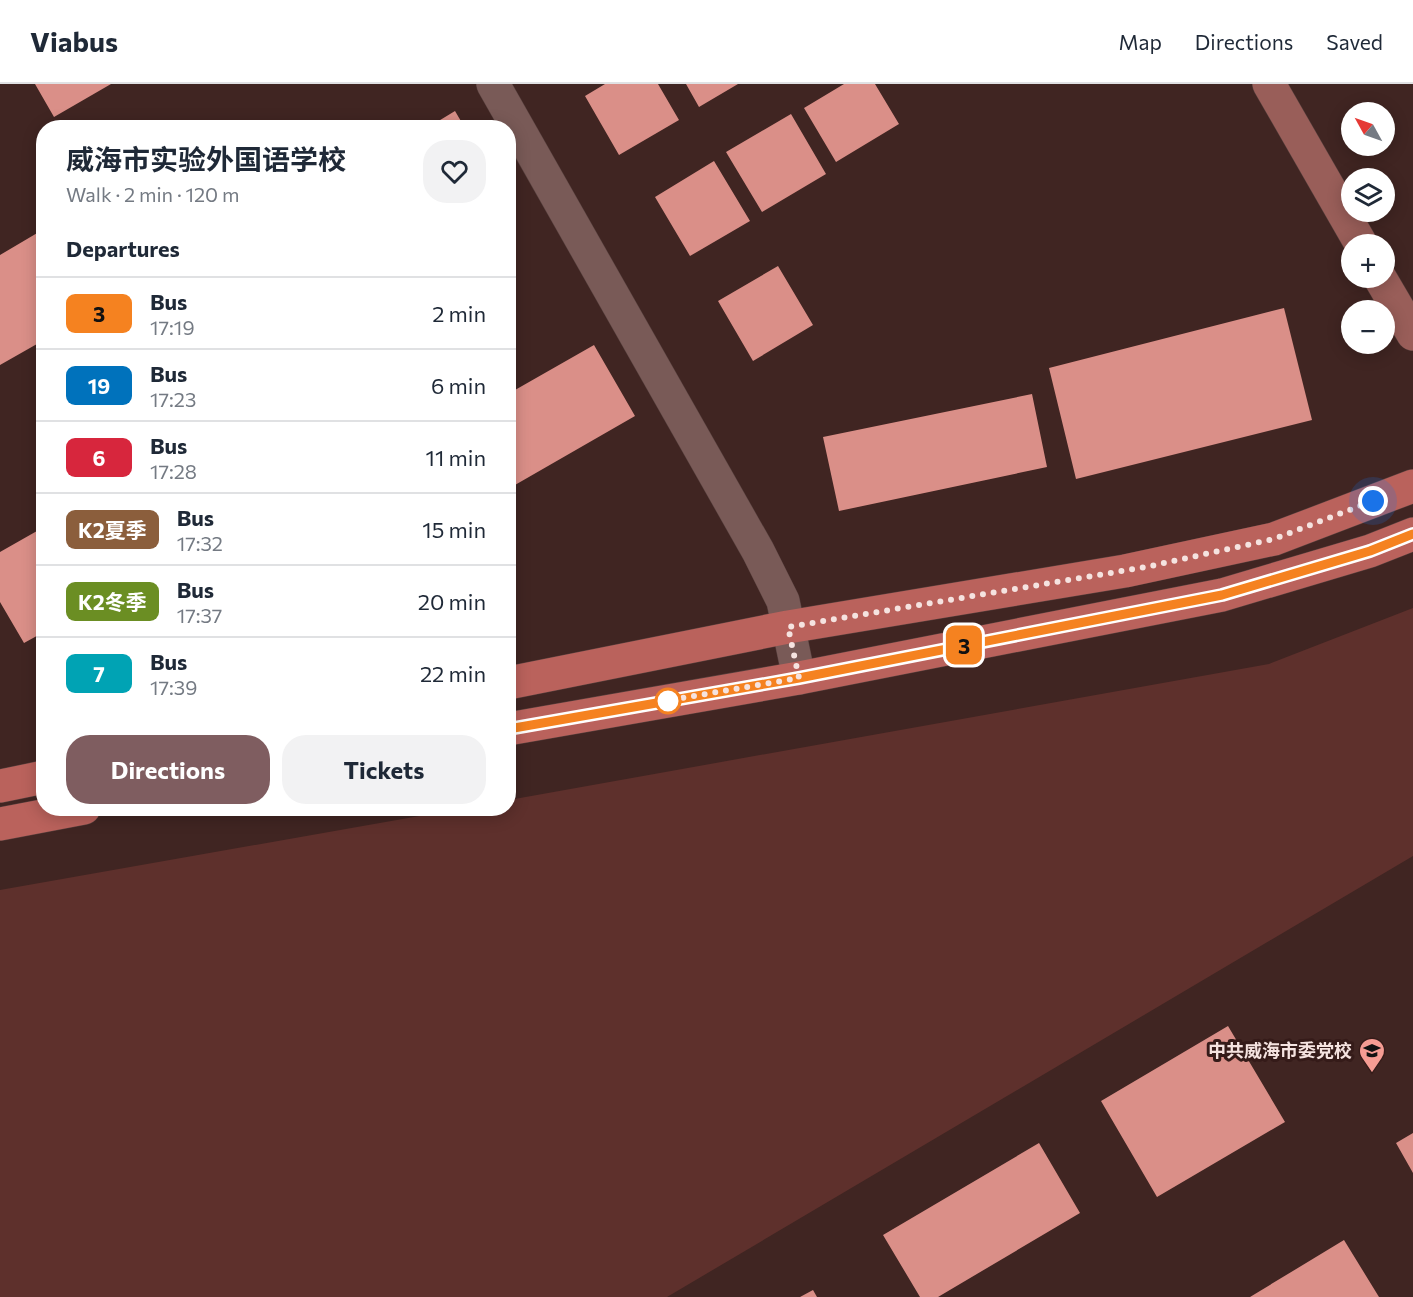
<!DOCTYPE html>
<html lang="en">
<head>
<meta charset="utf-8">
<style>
	:root { --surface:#fff; --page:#f2f2f3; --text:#1f2937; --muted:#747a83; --line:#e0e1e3; --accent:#7f5d60 }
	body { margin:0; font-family:Commissioner,"Noto Sans SC",sans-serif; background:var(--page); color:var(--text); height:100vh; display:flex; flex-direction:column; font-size:22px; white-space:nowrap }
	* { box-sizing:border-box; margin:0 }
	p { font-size:20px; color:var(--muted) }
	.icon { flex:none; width:33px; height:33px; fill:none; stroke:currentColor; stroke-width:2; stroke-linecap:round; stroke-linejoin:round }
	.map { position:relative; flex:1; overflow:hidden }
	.details { position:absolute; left:36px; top:36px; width:480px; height:696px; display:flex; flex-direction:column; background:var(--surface); border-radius:24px; box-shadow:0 3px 15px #0003 }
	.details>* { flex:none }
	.badge { padding:0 12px; border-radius:9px; font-size:21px; line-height:39px }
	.needle { width:39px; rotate:310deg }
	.tools { position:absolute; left:1341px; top:18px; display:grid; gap:12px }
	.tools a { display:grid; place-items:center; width:54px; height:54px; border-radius:50%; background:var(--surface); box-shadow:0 3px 15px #0003; font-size:30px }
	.you { position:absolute; width:30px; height:30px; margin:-15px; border:4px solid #fff; border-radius:50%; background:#1a73e8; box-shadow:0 0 0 9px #1a73e833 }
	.map>.badge { position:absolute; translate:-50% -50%; box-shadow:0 0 0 3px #fff }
	h2 { padding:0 30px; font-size:22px; line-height:54px }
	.round { display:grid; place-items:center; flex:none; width:63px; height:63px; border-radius:24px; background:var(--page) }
	.overview { display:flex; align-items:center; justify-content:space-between; height:102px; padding:0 30px }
	h1 { font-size:28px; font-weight:700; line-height:45px }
	.action { display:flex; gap:12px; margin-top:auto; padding:12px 30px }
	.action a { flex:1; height:69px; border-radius:24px; background:var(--accent); color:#fff; font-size:24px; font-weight:700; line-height:69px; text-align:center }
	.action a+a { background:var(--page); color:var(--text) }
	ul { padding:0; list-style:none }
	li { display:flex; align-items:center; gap:18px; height:72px; padding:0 30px; border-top:2px solid var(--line) }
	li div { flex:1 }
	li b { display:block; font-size:22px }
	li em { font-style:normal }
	li .badge { min-width:66px; font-weight:700; text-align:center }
	header { display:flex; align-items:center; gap:36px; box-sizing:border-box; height:84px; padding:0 30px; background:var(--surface); border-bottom:2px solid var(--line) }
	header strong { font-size:28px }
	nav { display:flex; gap:33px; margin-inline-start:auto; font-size:21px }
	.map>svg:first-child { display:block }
	.green { fill:#5e302c }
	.building { fill:#da8f88 }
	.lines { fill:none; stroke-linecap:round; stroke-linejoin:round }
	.street-casing { stroke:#57403e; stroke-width:34 }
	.secondary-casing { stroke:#57403e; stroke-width:34 }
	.primary-casing { stroke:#57403e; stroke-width:34 }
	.street { stroke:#795a57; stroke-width:33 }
	.secondary { stroke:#995e59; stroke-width:33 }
	.primary { stroke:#ba625c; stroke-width:33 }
	.line-casing { stroke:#fff; stroke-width:14 }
	.line { stroke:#f58220; stroke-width:9 }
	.walk { stroke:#f5e3e0; stroke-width:6; stroke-dasharray:0 10.8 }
	.stop-dot { fill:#fff; stroke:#f58220; stroke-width:3 }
	.labels { text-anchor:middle; stroke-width:6; stroke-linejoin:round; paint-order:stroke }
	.poi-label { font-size:18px; font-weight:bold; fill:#f5e3e0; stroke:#351b19; text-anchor:end }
</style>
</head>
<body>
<header>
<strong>Viabus</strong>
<nav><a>Map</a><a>Directions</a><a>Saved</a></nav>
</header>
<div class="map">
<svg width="1413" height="1213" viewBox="0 0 1413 1213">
	<rect width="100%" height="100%" fill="#402522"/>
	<path class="green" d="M1413 524V772L667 1213H0V806L459 725 508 724 509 716 1269 580Z"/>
	<path class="building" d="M35 0H111L54 33Z
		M605 0H658L679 36 619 71 585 12Z
		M686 0H738L699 23Z
		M844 0H875L899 40 836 78 804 24Z
		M455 27 465 44H427Z
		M791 30 826 90 762 128 726 68Z
		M714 77 750 137 690 172 655 113Z
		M44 145V256L0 281V171Z
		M778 182 813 241 753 277 718 217Z
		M1284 224 1312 336 1076 395 1049 284Z
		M594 261 635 332 508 405V310Z
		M1032 310 1047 383 839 427 823 353Z
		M44 443V548L24 559 0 518V468Z
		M1228 942 1285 1038 1157 1113 1101 1017Z
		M1413 1049V1089L1396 1059Z
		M1039 1059 1080 1129 938 1213H920L883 1151Z
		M1344 1156 1379 1213H1250Z
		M813 1206 817 1213H800Z"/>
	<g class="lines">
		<defs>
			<path id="street" d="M493 0 758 467 783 517 799 594"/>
			<path id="secondary" d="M1269 0 1361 160
				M1380 194 1413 250"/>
			<path id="primary" d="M508 599 788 543 1125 487 1274 455 1413 402
				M508 645 799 594 1222 511 1370 467 1413 450
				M0 702 44 693
				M0 740 84 724"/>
		</defs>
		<use href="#street" class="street-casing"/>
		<use href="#secondary" class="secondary-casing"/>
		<use href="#primary" class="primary-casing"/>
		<use href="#street" class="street"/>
		<use href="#secondary" class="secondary"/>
		<use href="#primary" class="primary"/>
	</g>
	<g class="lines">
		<defs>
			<path id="line" d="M508 645 799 594 1222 511 1370 467 1413 450"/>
		</defs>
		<use href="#line" class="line-casing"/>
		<use href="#line" class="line"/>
		<path class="walk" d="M668 617H665L799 594 788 543 1146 483 1274 455 1373 417"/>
	</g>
	<defs>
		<symbol id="school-pin" viewBox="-11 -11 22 30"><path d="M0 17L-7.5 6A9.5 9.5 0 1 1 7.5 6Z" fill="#f59c93" stroke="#351b19"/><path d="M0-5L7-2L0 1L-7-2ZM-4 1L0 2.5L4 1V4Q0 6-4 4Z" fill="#111"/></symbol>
	</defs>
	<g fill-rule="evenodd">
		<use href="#school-pin" x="1357" y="952" width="30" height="40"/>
	</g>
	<circle class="stop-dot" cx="668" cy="617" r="12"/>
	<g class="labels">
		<g class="poi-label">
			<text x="1352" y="973">中共威海市委党校</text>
		</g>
	</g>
</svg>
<div class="tools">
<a><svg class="needle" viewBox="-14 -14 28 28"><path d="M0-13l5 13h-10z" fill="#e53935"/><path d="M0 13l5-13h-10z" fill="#747a83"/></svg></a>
<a><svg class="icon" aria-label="layers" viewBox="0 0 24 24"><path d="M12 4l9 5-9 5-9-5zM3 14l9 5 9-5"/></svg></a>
<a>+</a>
<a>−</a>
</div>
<div class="you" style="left:1373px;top:417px"></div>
<b class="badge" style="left:964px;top:561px;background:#f58220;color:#111">3</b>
<section class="details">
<div class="overview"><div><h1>威海市实验外国语学校</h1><p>Walk · 2 min · 120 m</p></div><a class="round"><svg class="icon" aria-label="heart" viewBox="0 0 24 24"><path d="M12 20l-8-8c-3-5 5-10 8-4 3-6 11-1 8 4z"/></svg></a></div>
<h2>Departures</h2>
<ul>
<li><span class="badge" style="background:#f58220;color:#111">3</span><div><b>Bus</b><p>17:19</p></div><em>2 min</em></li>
<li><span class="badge" style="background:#0072bc;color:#fff">19</span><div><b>Bus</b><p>17:23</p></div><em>6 min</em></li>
<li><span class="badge" style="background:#d7263d;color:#fff">6</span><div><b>Bus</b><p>17:28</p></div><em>11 min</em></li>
<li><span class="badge" style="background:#8b5e3c;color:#fff">K2夏季</span><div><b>Bus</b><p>17:32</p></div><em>15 min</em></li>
<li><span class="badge" style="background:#6b8e23;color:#fff">K2冬季</span><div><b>Bus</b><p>17:37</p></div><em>20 min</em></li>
<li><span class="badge" style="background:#00a3b4;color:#fff">7</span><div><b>Bus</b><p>17:39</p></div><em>22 min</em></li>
</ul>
<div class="action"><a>Directions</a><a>Tickets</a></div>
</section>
</div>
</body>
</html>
